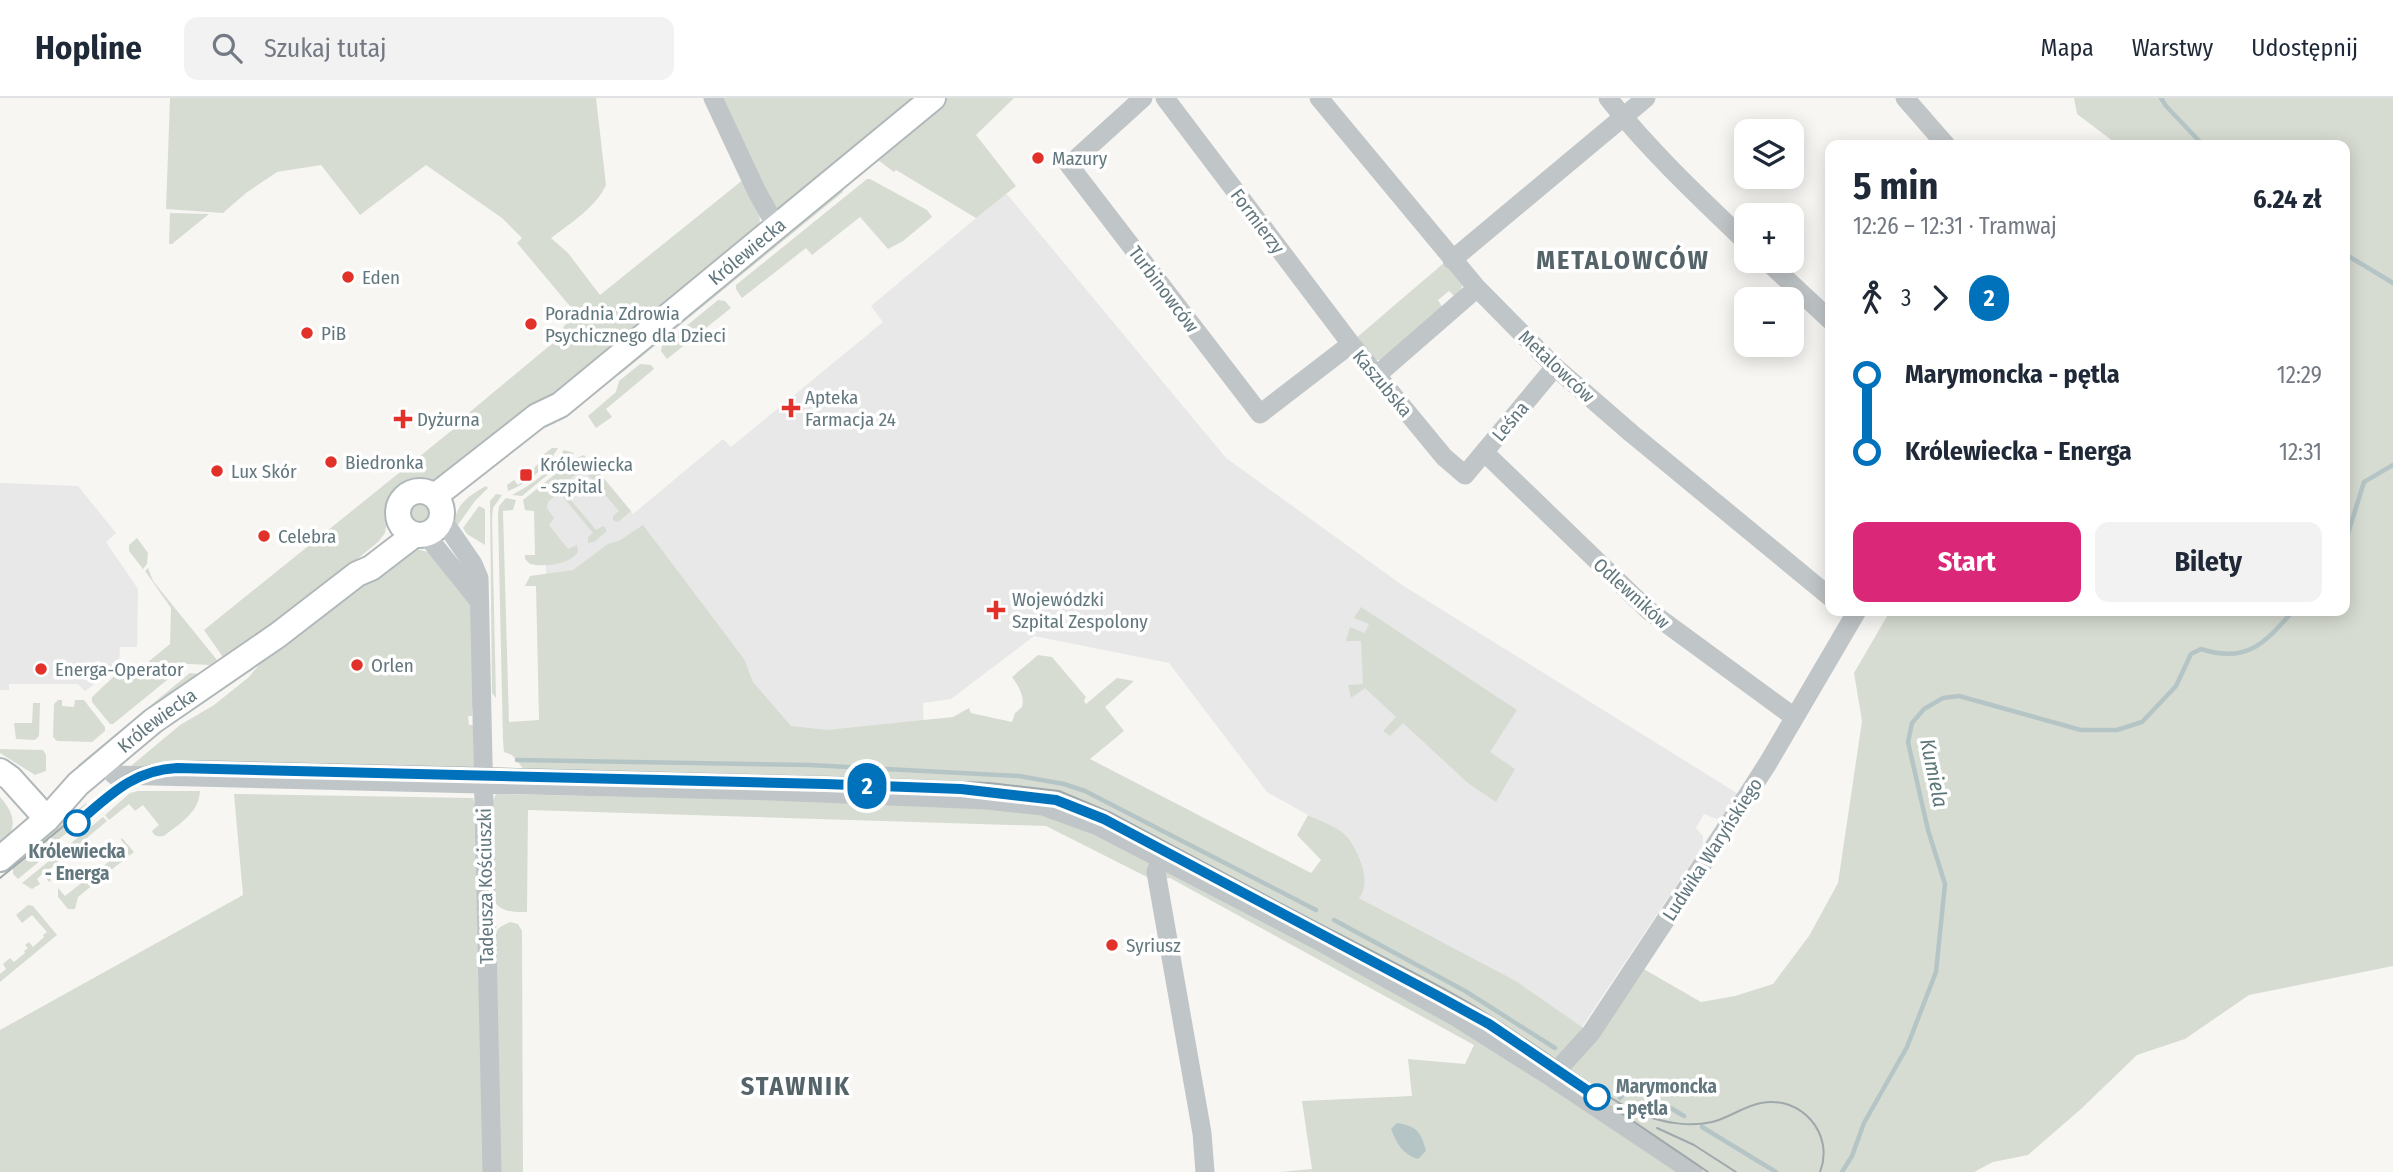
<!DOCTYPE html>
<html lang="pl">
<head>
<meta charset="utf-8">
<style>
	:root { --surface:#fff; --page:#f2f2f3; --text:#1f2937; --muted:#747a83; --line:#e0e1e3; --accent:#db2777 }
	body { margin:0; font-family:"Fira Sans Condensed",sans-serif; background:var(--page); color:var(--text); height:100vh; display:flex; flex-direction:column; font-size:26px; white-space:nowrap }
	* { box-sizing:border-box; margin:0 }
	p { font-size:23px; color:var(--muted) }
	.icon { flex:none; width:38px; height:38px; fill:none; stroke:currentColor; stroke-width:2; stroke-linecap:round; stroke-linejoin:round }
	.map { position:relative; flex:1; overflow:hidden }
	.panel { position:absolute; left:1825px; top:42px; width:525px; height:476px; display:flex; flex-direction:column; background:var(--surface); border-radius:14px; box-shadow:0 4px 18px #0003 }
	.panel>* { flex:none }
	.badge { padding:0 14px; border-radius:23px; font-size:24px; line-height:46px }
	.buttons { position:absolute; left:1734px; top:21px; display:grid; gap:14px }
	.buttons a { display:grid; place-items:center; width:70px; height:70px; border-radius:14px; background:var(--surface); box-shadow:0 4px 18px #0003; font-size:35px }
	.map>.badge { position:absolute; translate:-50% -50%; box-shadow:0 0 0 4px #fff }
	.legs { display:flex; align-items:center; gap:10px; height:77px; padding:0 28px; font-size:23px }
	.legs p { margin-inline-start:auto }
	.summary { display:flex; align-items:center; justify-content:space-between; height:119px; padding:0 28px }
	h1 { font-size:38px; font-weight:700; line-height:52px }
	.button { display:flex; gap:14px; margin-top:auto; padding:14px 28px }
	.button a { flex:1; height:80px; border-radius:14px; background:var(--accent); color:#fff; font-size:28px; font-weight:700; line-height:80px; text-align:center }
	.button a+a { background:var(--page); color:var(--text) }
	ul { padding:0 28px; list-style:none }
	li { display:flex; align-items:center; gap:24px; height:77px; font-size:26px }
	li i { display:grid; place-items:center; width:10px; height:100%; margin:0 9px; background:currentColor }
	li i::after { content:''; width:18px; height:18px; margin:-9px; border:5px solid; border-radius:50%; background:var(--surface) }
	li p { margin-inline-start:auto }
	li:first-child i { background:linear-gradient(#0000 50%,currentColor 0) }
	li:last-child i { background:linear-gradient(currentColor 50%,#0000 0) }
	header { display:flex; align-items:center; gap:42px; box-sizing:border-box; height:98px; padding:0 35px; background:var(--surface); border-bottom:2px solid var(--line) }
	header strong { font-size:33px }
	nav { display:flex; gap:38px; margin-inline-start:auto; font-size:24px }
	.search { width:490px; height:63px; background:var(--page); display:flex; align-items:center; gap:18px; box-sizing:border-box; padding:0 24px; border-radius:14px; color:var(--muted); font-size:26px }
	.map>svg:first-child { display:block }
	.built { fill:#e7e8e7 }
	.green { fill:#d7dcd2 }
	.water { fill:#b5c5c6 }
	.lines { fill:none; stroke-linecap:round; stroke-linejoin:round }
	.stream { stroke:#b5c5c6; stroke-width:4.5 }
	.major-casing { stroke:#b1b8ba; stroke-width:28 }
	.minor { stroke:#c0c5c7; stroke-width:19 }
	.major { stroke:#fff; stroke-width:24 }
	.tram { stroke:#9fa8ab; stroke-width:2 }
	.line-1-casing { stroke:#fff; stroke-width:16 }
	.line-1 { stroke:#0072bc; stroke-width:10 }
	.poi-dot { fill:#e23128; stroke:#fff; stroke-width:2.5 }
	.stop-1-dot { fill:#fff; stroke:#0072bc; stroke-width:3.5 }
	.labels { text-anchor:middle; stroke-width:7; stroke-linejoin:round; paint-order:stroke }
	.poi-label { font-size:19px; fill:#62777e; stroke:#fff; text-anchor:start }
	.street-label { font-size:19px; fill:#62777e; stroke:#fff }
	.stop-label { font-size:19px; font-weight:bold; fill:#62777e; stroke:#fff }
	.water-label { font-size:21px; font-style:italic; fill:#5d7779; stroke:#fff }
	.district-label { font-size:26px; font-weight:bold; letter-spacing:2px; fill:#546469; stroke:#fff }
</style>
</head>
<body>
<header>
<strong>Hopline</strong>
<div class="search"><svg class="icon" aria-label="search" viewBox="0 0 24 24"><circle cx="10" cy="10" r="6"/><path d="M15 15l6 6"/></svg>Szukaj tutaj</div>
<nav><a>Mapa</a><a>Warstwy</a><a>Udostępnij</a></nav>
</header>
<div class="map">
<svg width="2393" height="1074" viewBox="0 0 2393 1074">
	<rect width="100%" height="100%" fill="#f7f6f3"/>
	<path class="built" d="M1006 95 1226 360 1402 487 1740 697 1723 719 1717 721 1704 716 1696 730 1703 738V747L1582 929 1516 883 1359 800 1346 738 1267 694 1169 565 1034 538 951 601 923 605 924 636 552 626 543 396 588 360 633 416 723 341 731 349 883 224 871 208Z
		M0 385 78 388 116 435 106 444 138 491 137 549H120L119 566 112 565V572H105V577H98L97 584 85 593 78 586H9V592H0Z"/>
	<path class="green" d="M170 0H596L606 87C596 109 571 125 551 140L568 155 600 197 744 81C751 96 763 112 759 129L508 337 435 385 415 383 400 390 391 400 385 435 378 444 214 579 80 674 78 667 190 575 213 577 227 565 204 532 461 325 471 313 554 244 574 213 517 145 522 140 502 120 426 67 360 117 321 67 277 74 246 95 223 115 166 111Z
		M721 0H921L781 111 774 109Z
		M945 0H1014L976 37 1016 88 976 120 896 72 894 74 878 62 879 54Z
		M2074 0H2393V868L2249 897 2185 941 2137 957 2081 1011 2028 1057 1993 1064 1974 1074H1702L1567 980 1566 977 1642 870 1701 904 1735 898 1773 886 1809 838 1838 785 1862 623 1854 575 1890 513H2345V264L2350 258 2345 246V47H2118L2077 16Z
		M867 81H870L927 112 932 119 903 143 888 151 860 119 812 157 806 150 742 200 736 191V187Z
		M841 85 843 94 619 277 617 268Z
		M170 115 209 116 172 146H169Z
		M1445 164 1463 187 1456 200 1449 193 1438 202 1443 210 1381 262H1376L1355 241Z
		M718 202 725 203 731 210 667 261 661 253 662 248Z
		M640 266 651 267 654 271 606 311 612 319 596 330 588 318 616 294 619 283Z
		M552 350H558C548 368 527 386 508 393L507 387 514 382 518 387 535 373 534 370 540 364 538 361Z
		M564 352 574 355 522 398 512 397C533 386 551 373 564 352Z
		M584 357 631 413 618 424 613 422V418L619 413 583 371 560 389 596 432 603 428 606 430V434L594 444 588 445V439L593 435 559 394 548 404 547 410 554 420 549 427 568 451 577 447 578 454C569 467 544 469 530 466L525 461V457H535L534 413 525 412 523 402 574 361Z
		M486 388 488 390 475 403 455 431C452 409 468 398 486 388Z
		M496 396 502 397 493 410 492 422 496 600 492 595 490 403Z
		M506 400 516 402 513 412 503 413 509 624 539 622 536 488H525L530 478 573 472 608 446 619 443 643 427 744 561 753 584 791 628 827 632 953 619 969 610 971 615 1012 624 1015 615 1022 609C1025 597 1018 588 1012 579L1038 557 1052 559 1086 599 1084 603 1086 606 1117 580 1134 583 1105 609 1124 633 1090 661 1311 775 1321 762 1297 737 1308 717C1319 723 1339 729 1347 739 1359 753 1372 785 1359 800L1516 883 1585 931 1557 959 1544 965 1087 717 522 681V669L512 657 504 654 503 643 498 417 499 408Z
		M410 415a11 11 0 1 1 22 0a11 11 0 1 1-22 0Z
		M479 408 485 411V447L467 436 463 430Z
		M137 440 148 455 147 466 143 471 129 453V447Z
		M414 450 431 455 472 508 477 610 472 611V618H468L469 627H473L474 679 131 668 180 627 214 607 249 579 273 550Z
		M148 470 153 483 217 562 210 567 148 564 170 546 171 510 145 473Z
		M1361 509 1517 612 1490 654 1515 671 1496 704 1468 685 1403 625 1390 638 1383 633 1396 619 1365 590 1351 600 1348 587 1363 586 1361 543H1346L1350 529 1365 535 1369 526 1354 520Z
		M125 568 183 569 113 626H110L92 604V599Z
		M58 602H62V608L74 609 75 602H84L105 629V633L92 644 57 643 53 639 54 606Z
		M33 605H40L39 638 35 642 16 641 14 625H32Z
		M0 651 43 652 46 657V673L35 677 0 655Z
		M134 685 105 709 96 699 110 688Z
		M138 693H200C199 715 179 726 164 738 158 739 154 738 152 733L159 727 143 707 135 713 129 706 109 722 105 717 130 695Z
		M234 696 473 700 476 710 484 1074H0V932L243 797Z
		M496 696 937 705 1063 719 1479 938 1684 1074H1280L1312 1071 1302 1003 1412 998 1408 961 1465 966 1474 947 1170 780 1151 781 1046 728 528 712 527 814C514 814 502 815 494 803L492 704Z
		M0 699C17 718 17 731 0 750Z
		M86 705 93 714 43 754 46 758 18 781 13 776V766Z
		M103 719 107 723 45 775 51 782 49 784 43 775 37 781 40 786 32 791 22 785Z
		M122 740 134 754 101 780 96 774 127 749 121 742Z
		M94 775 99 782 78 799 75 811H68L58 799V790L65 798Z
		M28 807 33 808 57 837 0 884V876L6 871 3 866 10 860 14 864 25 855 24 853 28 850 25 847 29 844 33 849 44 839 43 837 47 834 32 817 22 825 16 817Z
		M510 824 518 826 522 833 523 1074H499L493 837 500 829Z"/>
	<path class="water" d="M1397 1025C1417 1028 1421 1034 1426 1053L1418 1061C1402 1056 1397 1046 1391 1031Z"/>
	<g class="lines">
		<path class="stream" d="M2161 0 2166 8 2203 47
			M2345 156 2393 185
			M2345 445 2364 384 2393 367
			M517 662 810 667 1019 678 1064 686 1085 693 1316 812
			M1334 822 1465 893 1555 950
			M1620 1000 1631 986 1684 1018
			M1702 1029 1776 1074
			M1842 1074 1852 1058 1864 1025 1907 949 1936 874 1945 786 1928 732 1908 644 1912 625 1924 611 1943 600 1959 598 2081 632H2117L2142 624 2176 588 2191 556 2201 551C2247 566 2265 545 2293 513"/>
		<defs>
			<g id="major">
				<circle cx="420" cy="415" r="22"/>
				<path id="s1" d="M435 398 537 318 560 307 933 0"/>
				<path d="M0 673 10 680 47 721"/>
				<path id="s2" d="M0 761 47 721 78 686 153 623 278 537 357 476 371 470 414 437"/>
			</g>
		</defs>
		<use href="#major" class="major-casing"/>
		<path class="minor" d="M713 0 757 94 776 128
			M1143 0 1069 67 1260 316 1351 246
			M1165 0 1351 246 1444 359 1465 377 1555 269
			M1319 0 1477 190 1555 269 1631 335 1830 499
			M1608 0C1649 52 1699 99 1746 144
			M1905 0 1946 47
			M1452 162 1646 0
			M1767 163 1830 222
			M1377 277 1477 190
			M1484 354 1648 512 1794 619
			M442 421 473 466 479 480 492 1074
			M426 437 479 503
			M114 677 772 693 987 702 1043 708 1098 728 1315 841 1456 919 1551 979 1693 1074
			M1161 761 1156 774 1202 1035 1205 1074
			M1551 979 1591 935 1723 735 1768 665 1857 513"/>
		<use href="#major" class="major"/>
		<path class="tram" d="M0 780 126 677C149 664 170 664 196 663L834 679 989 685 1059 693 1109 714C1186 755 1262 796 1339 836 1384 860 1431 882 1474 908 1514 932 1551 959 1589 985 1607 997 1624 1010 1644 1017 1664 1025 1690 1029 1712 1024 1729 1020 1744 1008 1761 1005 1801 997 1835 1036 1820 1074
			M1618 1013 1708 1074
			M1657 1030 1694 1047 1736 1074"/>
	</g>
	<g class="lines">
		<defs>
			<path id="line-1" d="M77 725C109 698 133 672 177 670L825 686 961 691 1056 702 1104 721 1436 897 1489 926 1597 999"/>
		</defs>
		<use href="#line-1" class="line-1-casing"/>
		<use href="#line-1" class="line-1"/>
	</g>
	<g class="poi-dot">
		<circle cx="1038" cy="60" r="7"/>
		<circle cx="348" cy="179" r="7"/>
		<circle cx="531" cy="226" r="7"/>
		<circle cx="307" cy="235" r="7"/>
		<path d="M787.5 299.5h7v7h7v7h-7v7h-7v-7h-7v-7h7z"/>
		<path d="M399.5 310.5h7v7h7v7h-7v7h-7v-7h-7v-7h7z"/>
		<circle cx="331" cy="364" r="7"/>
		<circle cx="217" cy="373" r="7"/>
		<rect x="519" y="370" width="14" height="14" rx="3.5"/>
		<circle cx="264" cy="438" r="7"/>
		<path d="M992.5 501.5h7v7h7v7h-7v7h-7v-7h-7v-7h7z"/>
		<circle cx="357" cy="567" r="7"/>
		<circle cx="41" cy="571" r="7"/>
		<circle cx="1112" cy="847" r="7"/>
	</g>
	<g class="stop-1-dot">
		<circle cx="77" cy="725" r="12"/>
		<circle cx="1597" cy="999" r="12"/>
	</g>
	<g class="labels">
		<g class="poi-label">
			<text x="1052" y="67">Mazury</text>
			<text x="362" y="186">Eden</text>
			<text x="545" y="222">Poradnia Zdrowia<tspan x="545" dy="22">Psychicznego dla Dzieci</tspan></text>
			<text x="321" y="242">PiB</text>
			<text x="805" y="306">Apteka<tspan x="805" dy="22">Farmacja 24</tspan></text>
			<text x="417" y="328">Dyżurna</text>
			<text x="345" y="371">Biedronka</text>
			<text x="540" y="373">Królewiecka<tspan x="540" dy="22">- szpital</tspan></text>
			<text x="231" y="380">Lux Skór</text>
			<text x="278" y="445">Celebra</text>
			<text x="1012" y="508">Wojewódzki<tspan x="1012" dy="22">Szpital Zespolony</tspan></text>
			<text x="371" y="574">Orlen</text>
			<text x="55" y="578">Energa-Operator</text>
			<text x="1126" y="854">Syriusz</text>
		</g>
		<g class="street-label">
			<text transform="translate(1258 123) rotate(53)" y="7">Formierzy</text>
			<text dy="7" stroke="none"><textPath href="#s1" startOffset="397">Królewiecka</textPath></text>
			<text transform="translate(1164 191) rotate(53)" y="7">Turbinowców</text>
			<text transform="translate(1557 268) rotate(43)" y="7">Metalowców</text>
			<text transform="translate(1383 285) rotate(50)" y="7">Kaszubska</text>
			<text transform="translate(1510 323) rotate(-50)" y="7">Leśna</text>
			<text transform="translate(1632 495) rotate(42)" y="7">Odlewników</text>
			<text dy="7" stroke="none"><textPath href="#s2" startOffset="210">Królewiecka</textPath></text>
			<text transform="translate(1712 751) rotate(-57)" y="7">Ludwika Waryńskiego</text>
			<text transform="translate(485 788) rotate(-91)" y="7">Tadeusza Kościuszki</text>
		</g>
		<g class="stop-label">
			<text x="77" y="760">Królewiecka<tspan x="77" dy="22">- Energa</tspan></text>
			<text x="1616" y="995" text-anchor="start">Marymoncka<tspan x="1616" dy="22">- pętla</tspan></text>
		</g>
		<g class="water-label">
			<text transform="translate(1934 675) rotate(78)" y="7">Kumiela</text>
		</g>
		<g class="district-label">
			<text x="1623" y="171">METALOWCÓW</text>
			<text x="796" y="997">STAWNIK</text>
		</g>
	</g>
</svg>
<div class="buttons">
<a><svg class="icon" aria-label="layers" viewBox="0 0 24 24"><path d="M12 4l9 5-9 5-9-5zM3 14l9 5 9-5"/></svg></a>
<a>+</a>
<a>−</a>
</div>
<b class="badge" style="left:867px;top:688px;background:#0072bc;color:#fff">2</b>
<section class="panel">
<div class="summary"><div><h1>5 min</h1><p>12:26 – 12:31 · Tramwaj</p></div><b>6.24 zł</b></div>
<div class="legs"><svg class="icon" aria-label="walk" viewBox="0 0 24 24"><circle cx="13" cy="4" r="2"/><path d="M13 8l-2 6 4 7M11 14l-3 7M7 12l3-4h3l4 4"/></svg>3<svg class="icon" aria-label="forward" viewBox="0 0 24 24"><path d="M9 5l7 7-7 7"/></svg><b class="badge" style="background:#0072bc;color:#fff">2</b></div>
<ul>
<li><i style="color:#0072bc"></i><b>Marymoncka - pętla</b><p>12:29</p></li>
<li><i style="color:#0072bc"></i><b>Królewiecka - Energa</b><p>12:31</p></li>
</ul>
<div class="button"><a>Start</a><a>Bilety</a></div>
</section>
</div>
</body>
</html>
